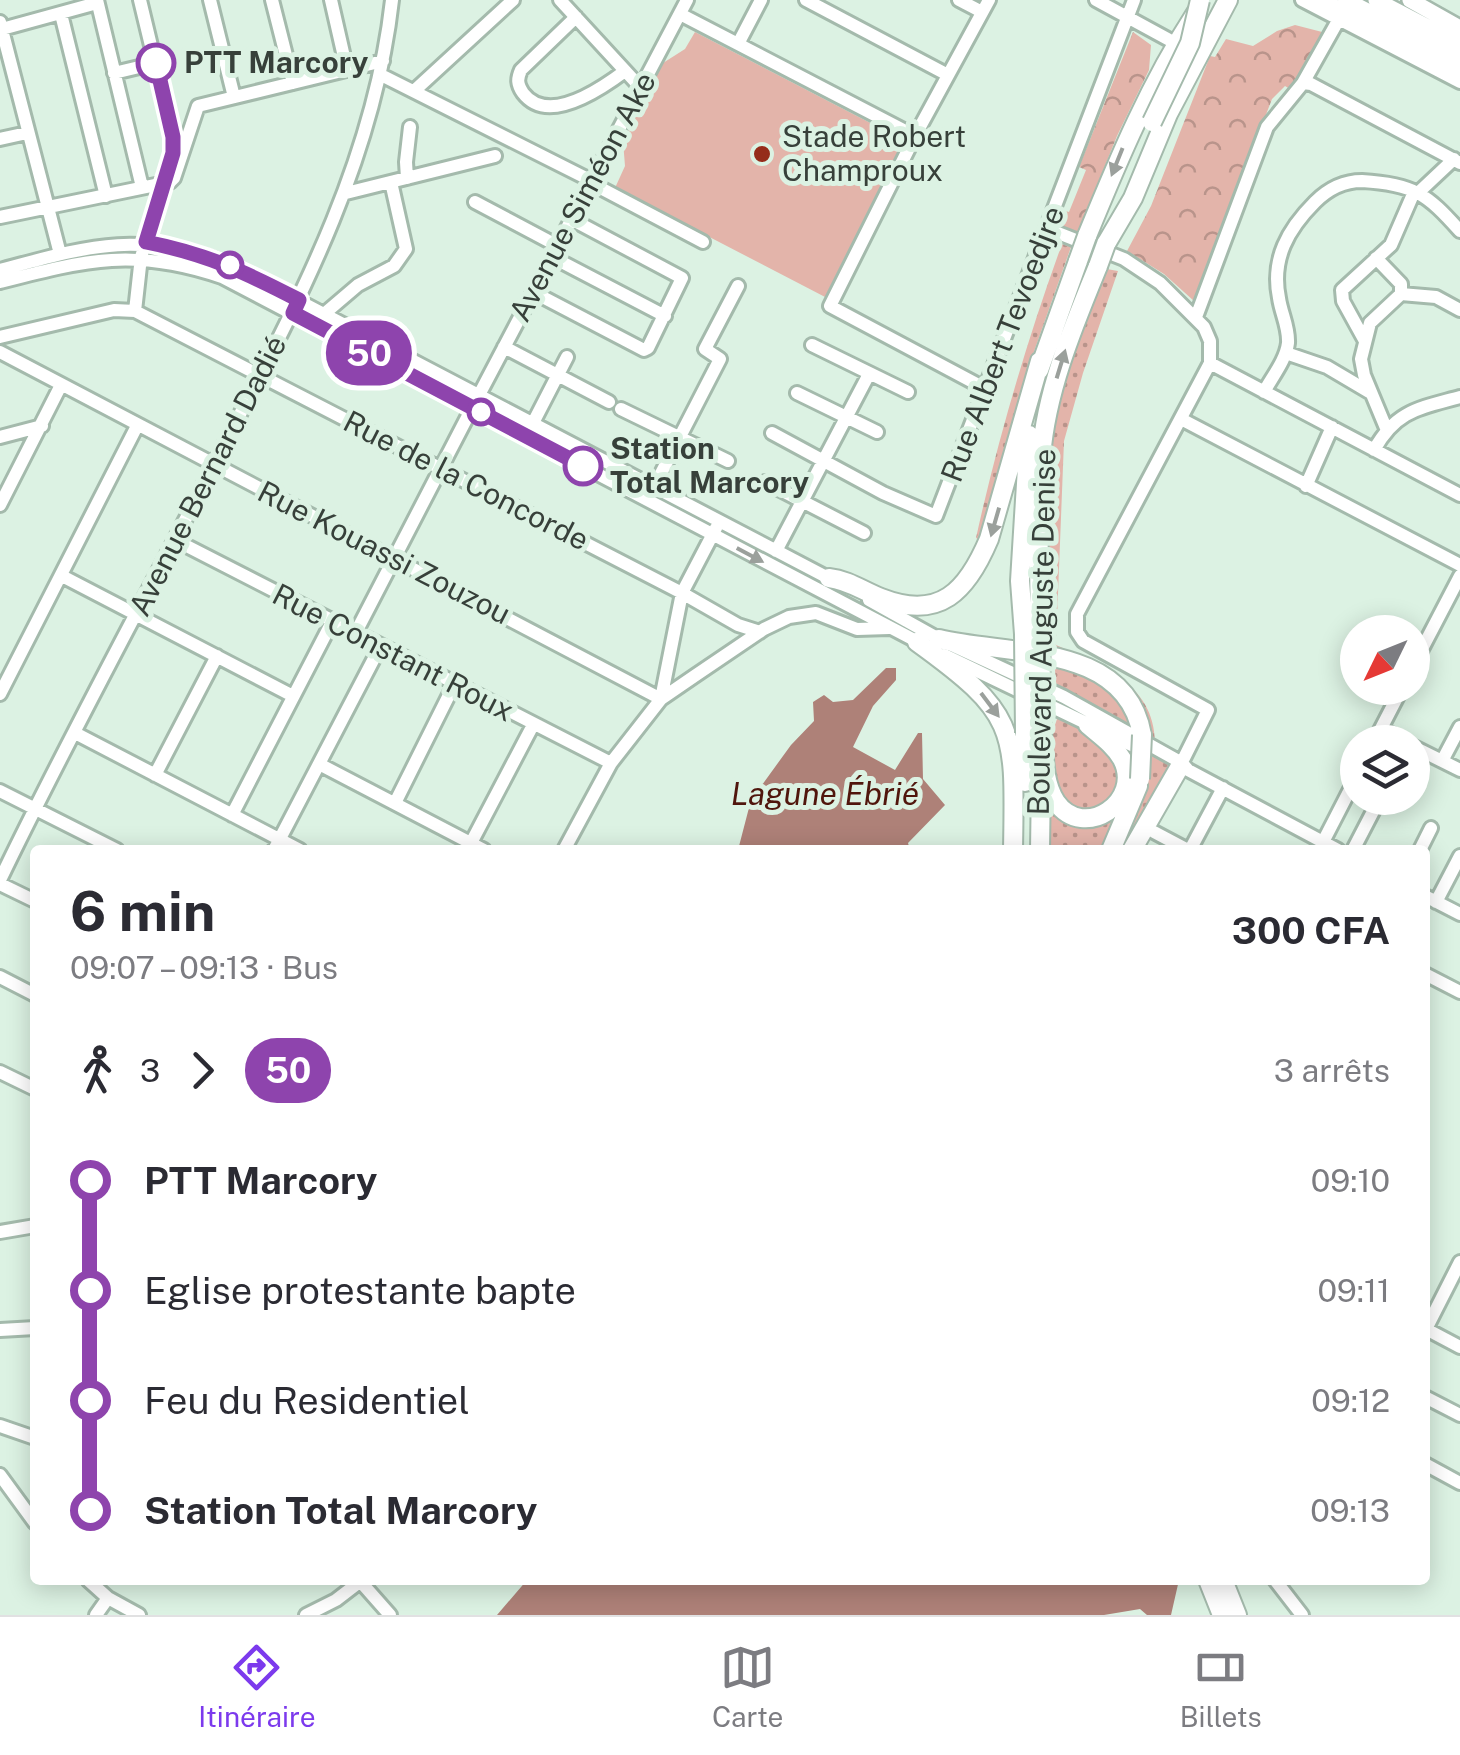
<!DOCTYPE html>
<html lang="fr">
<head>
<meta charset="utf-8">
<style>
	:root { --surface:#fff; --page:#f2f2f3; --text:#2b2b33; --muted:#7c7c81; --line:#e1e1e2; --accent:#7c3aed }
	body { margin:0; font-family:"Public Sans",sans-serif; background:var(--page); color:var(--text); height:100vh; display:flex; flex-direction:column; font-size:38px; white-space:nowrap }
	* { box-sizing:border-box; margin:0 }
	p { font-size:32px; color:var(--muted) }
	.icon { flex:none; width:55px; height:55px; fill:none; stroke:currentColor; stroke-width:2; stroke-linecap:round; stroke-linejoin:round }
	.map { position:relative; flex:1; overflow:hidden }
	.drawer { position:absolute; left:30px; top:845px; width:1400px; height:740px; display:flex; flex-direction:column; background:var(--surface); border-radius:10px; box-shadow:0 5px 25px #0003 }
	.drawer>* { flex:none }
	.badge { padding:0 20px; border-radius:32px; font-size:35px; line-height:65px }
	.needle { width:65px; rotate:227deg }
	.tools { position:absolute; left:1340px; top:615px; display:grid; gap:20px }
	.tools a { display:grid; place-items:center; width:90px; height:90px; border-radius:50%; background:var(--surface); box-shadow:0 5px 25px #0003; font-size:50px }
	.map>.badge { position:absolute; translate:-50% -50%; box-shadow:0 0 0 5px #fff }
	.legs { display:flex; align-items:center; gap:15px; height:110px; padding:0 40px; font-size:32px }
	.legs p { margin-inline-start:auto }
	.headline { display:flex; align-items:center; justify-content:space-between; height:170px; padding:0 40px }
	h1 { font-size:55px; font-weight:700; line-height:75px }
	ul { padding:0 40px; list-style:none }
	li { display:flex; align-items:center; gap:35px; height:110px; font-size:38px }
	li i { display:grid; place-items:center; width:15px; height:100%; margin:0 12px; background:currentColor }
	li i::after { content:''; width:25px; height:25px; margin:-12px; border:8px solid; border-radius:50%; background:var(--surface) }
	li p { margin-inline-start:auto }
	li:first-child i { background:linear-gradient(#0000 50%,currentColor 0) }
	li:last-child i { background:linear-gradient(currentColor 50%,#0000 0) }
	.menu { display:flex; justify-content:space-around; align-items:center; height:140px; border-top:2px solid var(--line); background:var(--surface); font-size:28px; color:var(--muted) }
	.menu a { display:grid; justify-items:center; gap:5px }
	.menu .on { color:var(--accent) }
	.map>svg:first-child { display:block }
	.grass { fill:url(#grass-dots) }
	.park { fill:url(#park-crowns) }
	.garden { fill:#e3b4aa }
	.water { fill:#ae8178 }
	.lines { fill:none; stroke-linecap:round; stroke-linejoin:round }
	.minor-casing { stroke:#a4baac; stroke-width:18 }
	.major-casing { stroke:#a4baac; stroke-width:20 }
	.highway-casing { stroke:#a4baac; stroke-width:22 }
	.minor { stroke:#fff; stroke-width:12 }
	.major { stroke:#fff; stroke-width:15 }
	.highway { stroke:#fff; stroke-width:18 }
	.highway-bridge-casing { stroke:#a4baac; stroke-width:22; stroke-linecap:butt }
	.highway-bridge { stroke:#fff; stroke-width:18 }
	.oneway { fill:#9ba09c }
	.line-1-casing { stroke:#fff; stroke-width:22 }
	.line-1 { stroke:#8e44ad; stroke-width:15 }
	.stop-1-dot { fill:#fff; stroke:#8e44ad; stroke-width:5 }
	.poi-dot { fill:#952c1a; stroke:#dcf2e3; stroke-width:4 }
	.labels { text-anchor:middle; stroke-width:10; stroke-linejoin:round; paint-order:stroke }
	.stop-label { font-size:30px; font-weight:bold; fill:#37403a; stroke:#dcf2e3; text-anchor:start }
	.poi-label { font-size:30px; fill:#37403a; stroke:#dcf2e3; text-anchor:start }
	.street-label { font-size:30px; fill:#37403a; stroke:#dcf2e3 }
	.water-label { font-size:32px; font-style:italic; fill:#50160d; stroke:#dcf2e3 }
</style>
</head>
<body>
<div class="map">
<svg width="1460" height="1615" viewBox="0 0 1460 1615">
	<defs>
		<pattern id="grass-dots" width="8" height="8" patternUnits="userSpaceOnUse" patternTransform="scale(2.5)"><rect width="8" height="8" fill="#e3b4aa"/><path d="M2 2h.1M6 6h.1" fill="none" stroke="#b9948b" stroke-width="1.8" stroke-linecap="round"/></pattern>
		<pattern id="park-crowns" width="20" height="18" patternUnits="userSpaceOnUse" patternTransform="scale(2.5)"><rect width="20" height="18" fill="#e3b4aa"/><path d="M2 6a3 3 0 1 1 6 0M12 15a3 3 0 1 1 6 0" fill="none" stroke="#b9948b"/></pattern>
	</defs>
	<rect width="100%" height="100%" fill="#dcf2e3"/>
	<path class="grass" d="M1062 244 1071 247 1031 360 985 542 976 538C998 438 1027 340 1062 244Z
		M1101 268 1118 271 1083 373 1064 441 1056 645C1100 665 1154 683 1155 742L1189 761 1141 850H1047L1050 740 1058 716 1044 499 1051 420Z"/>
	<path class="park" d="M1295 25 1326 33 1290 89 1285 86 1272 99 1194 301 1164 274 1127 251 1151 206 1210 56 1215 57 1226 39 1253 46 1277 31Z
		M1133 32 1151 45 1149 70 1117 136 1077 235 1061 227 1062 210 1069 212 1086 170 1079 167Z"/>
	<path class="garden" d="M695 32 907 142 827 298 615 188 625 166 623 141 663 63 685 49Z"/>
	<path class="water" d="M886 668H896V680L873 706 853 747 895 770 918 733H922L923 779 945 805 908 843 910 850H738L751 800 791 745 814 721 813 702 824 695 833 702 853 700Z
		M527 1580H1179L1171 1615H1147L1140 1609 1104 1615H497Z"/>
	<g class="lines">
		<defs>
			<path id="minor" d="M97 0 142 187
				M210 0 234 97
				M272 0 293 83
				M331 0 347 70
				M560 0 641 88
				M806 0 948 75
				M959 0 982 12
				M1096 0 1175 43
				M1302 0 1460 82
				M61 14 106 196
				M680 14 915 136
				M576 17 521 70C517 79 517 84 523 93 548 126 601 89 625 71
				M0 22 60 254
				M2 29 97 3
				M738 44 761 0
				M114 73 156 63
				M381 75 592 181
				M1303 83 1339 19
				M414 91 513 0
				M0 139 27 133
				M407 178 406 162 410 127
				M591 183 703 242
				M1420 191 1454 159
				M346 193 495 156
				M475 202 558 246
				M0 217 170 182 174 178 198 106 383 61
				M1048 229 1124 259 1160 283 1204 327 1210 341V363L1077 614V632L1083 641 1208 710 1180 766
				M552 257 665 316
				M1376 258 1401 284V294
				M0 270C90 246 135 231 226 263L834 581
				M0 282C86 260 134 247 222 277L922 644
				M533 292 644 350 648 348 682 278 571 219
				M135 311 141 257 171 161 173 137 140 0
				M324 314 358 285 394 266 406 249 391 182
				M1196 317 1267 127 1303 83 1311 84 1460 163
				M0 337 114 310 135 311 682 593 738 625 760 632
				M1365 341 1343 301 1342 290 1391 245 1414 192
				M812 345 908 392
				M504 347 609 402
				M0 352 661 699
				M1286 353 1327 367 1371 393
				M1210 363 1460 495
				M986 389 830 306 915 136 989 0
				M1264 392C1272 377 1286 360 1288 343 1289 327 1281 313 1279 298 1271 259 1288 229 1315 202 1328 189 1343 181 1362 181 1414 184 1427 194 1460 231
				M797 393 877 432
				M479 395 687 0
				M621 409 728 461
				M1181 419 1460 565
				M533 423 567 357
				M1386 428 1364 375 1361 359 1370 323 1401 294 1436 297 1460 310
				M772 433 883 493 936 516 1134 0
				M0 437 42 426
				M1374 450C1396 410 1420 408 1460 397
				M765 482 864 533
				M1306 486 1332 427
				M654 487 720 359 705 349 738 286
				M0 505 61 385
				M175 540 611 763
				M776 551 869 374
				M62 576 293 696
				M869 600 939 639 1064 697 1182 763 1188 770 1338 850
				M355 634 472 408
				M944 655 1138 748
				M1412 668 1460 576
				M0 694 137 426
				M661 699 682 593 716 528
				M1381 729 1407 742
				M75 733 300 850
				M1374 742 1402 688
				M1412 746 1460 770
				M1442 761 1460 727
				M319 764 484 850
				M155 775 217 656
				M0 791 117 850
				M395 803 454 685
				M232 815 332 622
				M1154 832 1188 850
				M1323 842 1358 774
				M471 843 533 725
				M274 850 380 647
				M564 850 611 763 661 699 696 675 764 629 789 617 816 613 857 629 889 628
				M1190 850 1223 788
				M1353 850 1380 798
				M1420 850 1431 828
				M0 880C70 734 148 593 222 449 296 306 374 163 392 0
				M0 884 35 901
				M1425 896 1460 914
				M1436 902 1460 856
				M1425 974 1460 992
				M0 977 35 995
				M0 1072 35 1089
				M0 1232 35 1226
				M1426 1329 1460 1347
				M0 1330 35 1328
				M1425 1331 1460 1262
				M1425 1397 1460 1415
				M0 1426 35 1438
				M1425 1464 1460 1483
				M0 1475 35 1523
				M88 1580 108 1598 139 1615
				M1275 1580 1302 1615
				M360 1581 390 1615
				M96 1615 108 1598
				M306 1615 336 1600 362 1580"/>
			<path id="major" d="M1321 0 1460 71
				M1346 0 1460 59
				M1376 0 1460 44
				M1410 0 1460 28"/>
			<path id="highway" d="M1087 236C1119 158 1150 84 1196 13
				M1106 244 1133 198 1168 114 1228 0
				M1039 370 1078 261
				M829 578C848 580 863 591 881 598 940 621 967 591 989 539L1040 361
				M1024 634 1020 581 1029 435
				M1040 634C1040 575 1036 515 1041 457 1046 391 1073 327 1098 266
				M939 639C1008 656 1126 642 1142 735
				M917 642C1018 715 1015 728 1013 850
				M1025 733V782
				M1042 733C1044 755 1043 782 1056 802 1084 842 1144 801 1122 759 1114 745 1101 736 1088 725
				M1040 850 1041 778
				M1111 850 1138 786
				M1132 850 1179 768
				M1208 1580 1222 1615
				M1223 1580 1237 1615"/>
		</defs>
		<use href="#minor" class="minor-casing"/>
		<use href="#major" class="major-casing"/>
		<use href="#highway" class="highway-casing"/>
		<use href="#minor" class="minor"/>
		<use href="#major" class="major"/>
		<use href="#highway" class="highway"/>
		<defs>
			<path id="highway-bridge" d="M1152 122 1190 43 1200 0
				M1078 261 1087 236
				M1098 266 1106 244
				M1024 634 1025 733
				M1040 634 1042 733
				M1140 779 1142 735"/>
		</defs>
		<use href="#highway-bridge" class="highway-bridge-casing"/>
		<use href="#highway-bridge" class="highway-bridge"/>
	</g>
	<defs><path id="oneway-solid" d="M-6-.8H1V-3.2L6.5 0L1 3.2V.8H-6Z" transform="scale(2.5)"/></defs>
	<g class="oneway">
		<use href="#oneway-solid" transform="translate(1117 162) rotate(112)"/>
		<use href="#oneway-solid" transform="translate(1061 364) rotate(-73)"/>
		<use href="#oneway-solid" transform="translate(995 522) rotate(106)"/>
		<use href="#oneway-solid" transform="translate(750 555) rotate(28)"/>
		<use href="#oneway-solid" transform="translate(990 705) rotate(53)"/>
	</g>
	<g class="lines">
		<defs>
			<path id="line-1" d="M156 63 173 137V153L146 242C207 254 245 272 299 300L293 313 583 466"/>
		</defs>
		<use href="#line-1" class="line-1-casing"/>
		<use href="#line-1" class="line-1"/>
	</g>
	<g class="stop-1-dot">
		<circle cx="156" cy="63" r="18"/>
		<circle cx="230" cy="265" r="12"/>
		<circle cx="481" cy="412" r="12"/>
		<circle cx="583" cy="466" r="18"/>
	</g>
	<circle class="poi-dot" cx="762" cy="154" r="10"/>
	<g class="labels">
		<g class="stop-label">
			<text x="184" y="73">PTT Marcory</text>
			<text x="610" y="459">Station<tspan x="610" dy="34">Total Marcory</tspan></text>
		</g>
		<g class="poi-label">
			<text x="782" y="147">Stade Robert<tspan x="782" dy="34">Champroux</tspan></text>
		</g>
		<g class="street-label">
			<text transform="translate(583 197) rotate(-62)" y="10">Avenue Siméon Ake</text>
			<text transform="translate(1003 344) rotate(-69)" y="10">Rue Albert Tevoedjre</text>
			<text transform="translate(208 476) rotate(-63)" y="10">Avenue Bernard Dadié</text>
			<text transform="translate(466 481) rotate(27)" y="10">Rue de la Concorde</text>
			<text transform="translate(384 553) rotate(27)" y="10">Rue Kouassi Zouzou</text>
			<text transform="translate(1042 632) rotate(-89)" y="10">Boulevard Auguste Denise</text>
			<text transform="translate(393 653) rotate(27)" y="10">Rue Constant Roux</text>
		</g>
		<g class="water-label">
			<text x="825" y="805">Lagune Ébrié</text>
		</g>
	</g>
</svg>
<div class="tools">
<a><svg class="needle" viewBox="-14 -14 28 28"><path d="M0-13l5 13h-10z" fill="#e53935"/><path d="M0 13l5-13h-10z" fill="#7c7c81"/></svg></a>
<a><svg class="icon" aria-label="layers" viewBox="0 0 24 24"><path d="M12 4l9 5-9 5-9-5zM3 14l9 5 9-5"/></svg></a>
</div>
<b class="badge" style="left:369px;top:353px;background:#8e44ad;color:#fff">50</b>
<section class="drawer">
<div class="headline"><div><h1>6 min</h1><p>09:07 – 09:13 · Bus</p></div><b>300 CFA</b></div>
<div class="legs"><svg class="icon" aria-label="walk" viewBox="0 0 24 24"><circle cx="13" cy="4" r="2"/><path d="M13 8l-2 6 4 7M11 14l-3 7M7 12l3-4h3l4 4"/></svg>3<svg class="icon" aria-label="forward" viewBox="0 0 24 24"><path d="M9 5l7 7-7 7"/></svg><b class="badge" style="background:#8e44ad;color:#fff">50</b><p>3 arrêts</p></div>
<ul>
<li><i style="color:#8e44ad"></i><b>PTT Marcory</b><p>09:10</p></li>
<li><i style="color:#8e44ad"></i><span>Eglise protestante bapte</span><p>09:11</p></li>
<li><i style="color:#8e44ad"></i><span>Feu du Residentiel</span><p>09:12</p></li>
<li><i style="color:#8e44ad"></i><b>Station Total Marcory</b><p>09:13</p></li>
</ul>
</section>
</div>
<nav class="menu">
<a class="on"><svg class="icon" aria-label="directions" viewBox="0 0 24 24"><path d="M12 3l9 9-9 9-9-9zM9 14v-3h6M13 9l2 2-2 2"/></svg>Itinéraire</a>
<a><svg class="icon" aria-label="map" viewBox="0 0 24 24"><path d="M3 6l6-2 6 2 6-2v14l-6 2-6-2-6 2zM9 4v14M15 6v14"/></svg>Carte</a>
<a><svg class="icon" aria-label="tickets" viewBox="0 0 24 24"><path d="M3 7h18v10H3zM15 7v10"/></svg>Billets</a>
</nav>
</body>
</html>
